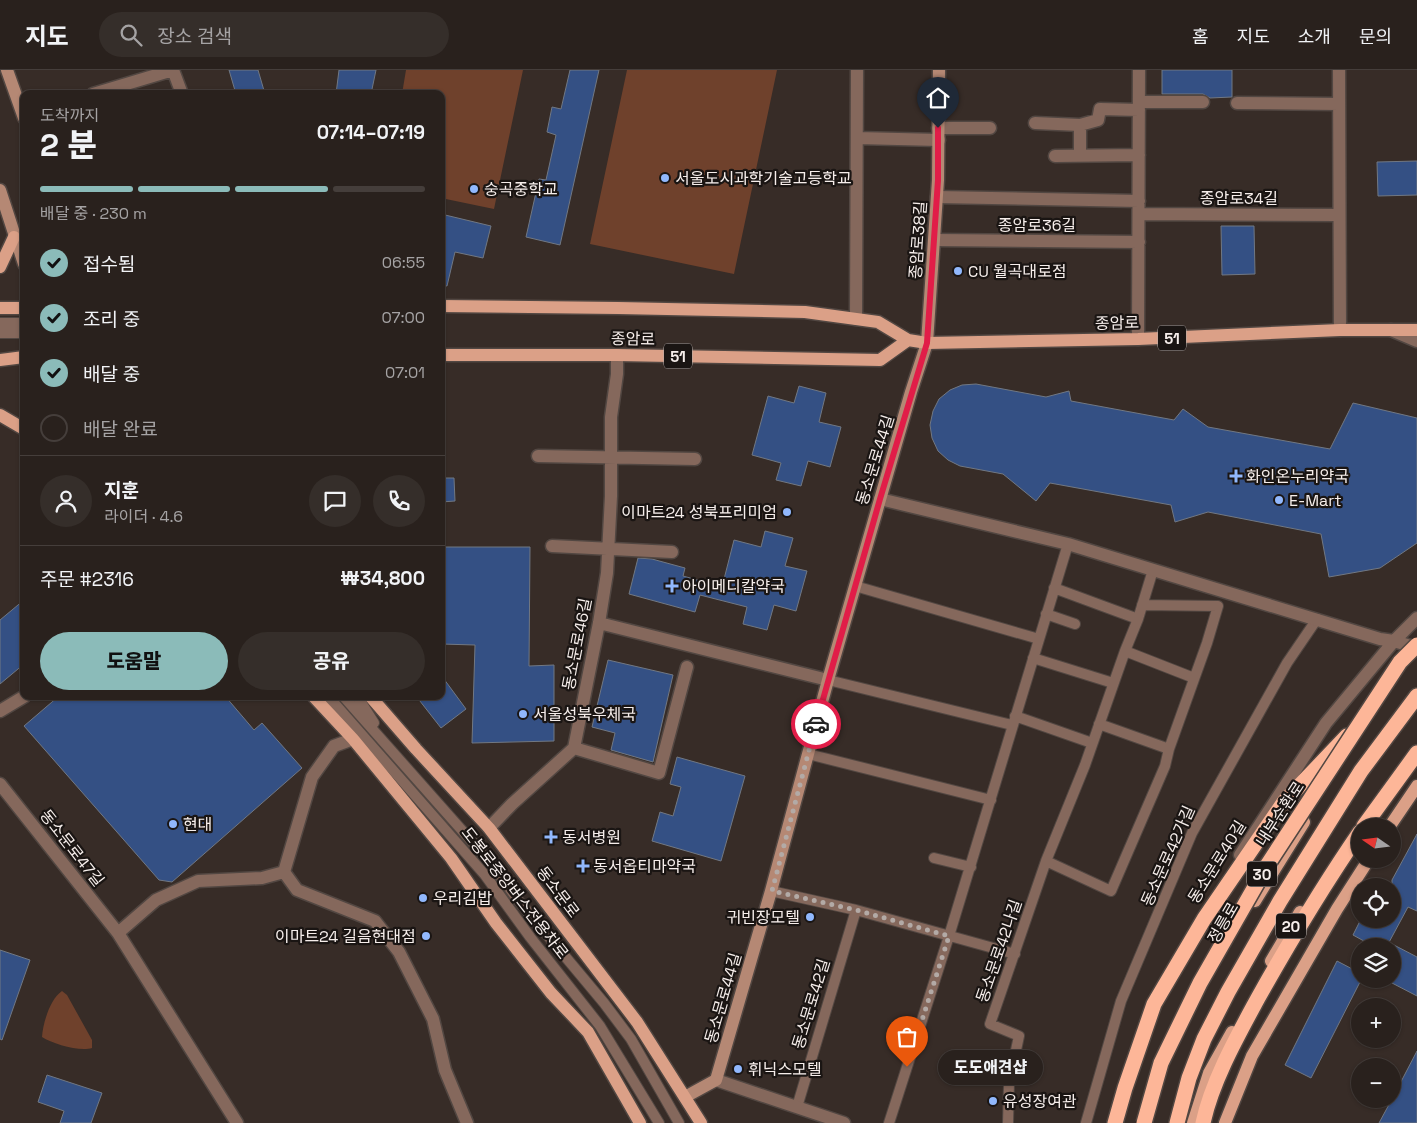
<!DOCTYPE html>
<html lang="ko">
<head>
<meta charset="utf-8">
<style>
  :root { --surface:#29211d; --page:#352e2a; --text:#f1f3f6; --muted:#a5a3a4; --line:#453e3b; --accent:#8bbbb9 }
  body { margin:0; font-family:"Space Grotesk","Noto Sans KR",sans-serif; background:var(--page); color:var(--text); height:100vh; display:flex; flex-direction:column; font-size:19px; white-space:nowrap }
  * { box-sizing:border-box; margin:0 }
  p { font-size:16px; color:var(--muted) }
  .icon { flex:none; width:28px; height:28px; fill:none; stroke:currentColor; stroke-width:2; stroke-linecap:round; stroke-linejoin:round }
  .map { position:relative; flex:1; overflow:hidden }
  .sheet { position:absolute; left:20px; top:20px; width:425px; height:610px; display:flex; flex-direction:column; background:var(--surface); border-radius:10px; box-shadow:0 1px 4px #0004,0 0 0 1px var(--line) }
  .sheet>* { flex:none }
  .needle { width:32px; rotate:284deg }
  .tools { position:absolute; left:1351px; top:748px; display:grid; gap:10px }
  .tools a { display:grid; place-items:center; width:50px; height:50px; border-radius:50%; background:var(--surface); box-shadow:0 1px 4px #0004,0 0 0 1px var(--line); font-size:25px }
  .pin { position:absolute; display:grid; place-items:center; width:42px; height:42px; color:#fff; margin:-51px -21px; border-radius:50% 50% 50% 0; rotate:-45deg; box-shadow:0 0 5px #0007 }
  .pin .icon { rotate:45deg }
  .courier { position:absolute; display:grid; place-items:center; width:50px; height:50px; margin:-25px; border:4px solid #e11d48; border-radius:50%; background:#fff; color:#222; box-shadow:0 1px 6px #0007 }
  .bubble { position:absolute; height:35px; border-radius:18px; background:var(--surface); box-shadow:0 1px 4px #0004,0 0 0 1px var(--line); font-size:16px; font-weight:800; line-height:35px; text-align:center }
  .headline em { font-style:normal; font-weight:800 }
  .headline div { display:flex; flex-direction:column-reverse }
  .headline { display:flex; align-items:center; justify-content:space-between; height:85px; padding:0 20px }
  h1 { font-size:32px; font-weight:800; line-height:38px }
  .bar { display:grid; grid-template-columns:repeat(4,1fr); gap:8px 5px; align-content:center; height:60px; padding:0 20px }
  .bar i { height:6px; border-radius:4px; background:var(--line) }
  .bar .active { background:var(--accent) }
  .bar p { grid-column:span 4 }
  .line { display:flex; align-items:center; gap:12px; padding:0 20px; border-top:1px solid var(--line) }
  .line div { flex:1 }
  .round { display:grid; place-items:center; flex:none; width:52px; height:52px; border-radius:26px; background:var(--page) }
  ol { padding:0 20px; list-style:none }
  li { display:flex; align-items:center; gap:15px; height:55px }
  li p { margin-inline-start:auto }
  li .icon { padding:5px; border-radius:50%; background:var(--accent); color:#111; stroke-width:4 }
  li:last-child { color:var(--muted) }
  li i { width:28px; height:28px; border:2px solid var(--line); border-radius:50% }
  .action { display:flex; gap:10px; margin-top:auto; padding:10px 20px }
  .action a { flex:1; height:58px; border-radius:30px; background:var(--accent); color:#111; font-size:20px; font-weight:800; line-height:58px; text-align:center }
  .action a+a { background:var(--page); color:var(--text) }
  header { display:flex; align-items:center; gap:30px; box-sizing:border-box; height:70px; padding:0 25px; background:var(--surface); border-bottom:1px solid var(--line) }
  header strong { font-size:24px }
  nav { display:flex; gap:28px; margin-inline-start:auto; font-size:18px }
  .search { width:350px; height:45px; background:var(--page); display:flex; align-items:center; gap:12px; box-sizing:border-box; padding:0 18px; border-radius:28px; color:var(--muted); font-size:19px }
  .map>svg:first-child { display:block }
  .green { fill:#6f412c }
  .building { fill:#345084; stroke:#717883 }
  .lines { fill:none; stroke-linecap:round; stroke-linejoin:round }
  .lane-casing { stroke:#524742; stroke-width:12 }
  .street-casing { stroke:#524742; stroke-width:15 }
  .secondary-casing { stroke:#524742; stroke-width:15 }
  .primary-casing { stroke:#524742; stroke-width:15 }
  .highway-casing { stroke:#524742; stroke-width:18 }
  .lane { stroke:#85685c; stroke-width:10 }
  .street { stroke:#85685c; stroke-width:12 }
  .secondary { stroke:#b58874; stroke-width:12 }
  .primary { stroke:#dba087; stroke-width:12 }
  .highway { stroke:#fdb698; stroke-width:15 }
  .highway-bridge-casing { stroke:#524742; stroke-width:18; stroke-linecap:butt }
  .highway-bridge { stroke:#fdb698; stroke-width:15 }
  .done { stroke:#b3aaa6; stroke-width:5; stroke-dasharray:0 9 }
  .route { stroke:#e11d48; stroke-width:6 }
  .poi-dot { fill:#91b8fd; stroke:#1a1513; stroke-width:2 }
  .labels { text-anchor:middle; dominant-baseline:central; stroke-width:4.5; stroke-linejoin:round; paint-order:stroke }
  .shield { fill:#1a1513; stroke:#b4adaa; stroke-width:1 }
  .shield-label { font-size:15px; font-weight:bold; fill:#f6eeeb }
  .poi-label { font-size:16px; fill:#f6eeeb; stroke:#1a1513; text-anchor:start }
  .street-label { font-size:16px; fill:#f6eeeb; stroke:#1a1513 }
</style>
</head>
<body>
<header>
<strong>지도</strong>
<div class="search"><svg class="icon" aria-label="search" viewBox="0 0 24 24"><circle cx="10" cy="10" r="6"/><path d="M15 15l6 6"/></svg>장소 검색</div>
<nav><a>홈</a><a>지도</a><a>소개</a><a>문의</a></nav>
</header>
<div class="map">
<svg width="1417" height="1053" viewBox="0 0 1417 1053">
  <rect width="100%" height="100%" fill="#372c27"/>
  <path class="green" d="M406 0H523L494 139 441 128V24H402Z
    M627 0H777L734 204 590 174Z
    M62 921 67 925 92 970V978C80 982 53 974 42 967 43 953 50 929 62 921Z"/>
  <path class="building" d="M229 0H258L265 24H236Z
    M339 0H376L371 24H336Z
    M570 0H599L560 175 526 167 539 109 546 110 556 65 547 62 552 37 561 39Z
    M1162 0H1232V27L1210 28 1203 24H1162Z
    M1417 91V125L1378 126 1377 92Z
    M441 144 491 156 483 188 455 182 447 216 441 215Z
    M1221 156H1254L1255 204 1222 205Z
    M976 314 1046 327 1069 321 1071 331 1174 350 1183 339 1208 357 1330 379 1353 333 1417 348V473L1380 498 1329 507 1321 464 1208 442 1175 452 1171 435 1050 413 1036 431 1003 404 960 396 948 390 938 381 932 368 930 355 933 341 939 329 950 320 962 315Z
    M799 316 826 323 819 352 841 357 830 397 808 391 801 416 776 410 781 393 752 385 768 326 794 333Z
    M441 408H454L455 431 441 432Z
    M765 461 793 468 785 496 807 501 796 541 774 535 767 560 743 554 747 537 700 525 695 542 629 524 638 488 652 489 685 498 683 506 722 517 734 470 761 477Z
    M441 477H530L529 596 554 595V671L472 673 475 575 441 574Z
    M24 530V594L0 614V550Z
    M608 590 673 605 653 692 611 680 615 663 592 657Z
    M441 605 466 639 441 658 416 626H441Z
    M59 626H225L254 660 262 653 302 698 172 812 159 810 24 656Z
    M677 687 745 706 721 791 652 771 660 742 673 746 681 717 670 714Z
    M1417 764V841L1408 837 1387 876H1373L1353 865 1361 849H1392V810Z
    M1392 874 1417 887V926L1392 913Z
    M0 880 30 890 2 970 0 969Z
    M1337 891 1360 903V912L1311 1008 1285 995Z
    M1417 981V1053H1379L1392 1029Z
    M47 1005 102 1023 91 1053H60L64 1041 38 1032Z"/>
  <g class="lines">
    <defs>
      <path id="lane" d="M0 253H24
        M0 263H24
        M855 516 1039 569
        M1054 518 1138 549
        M1046 544 1075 554
        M1125 581 1194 608
        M1033 588 1113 613
        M828 610 1012 655
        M328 626 485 805 530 867 600 956 659 1053
        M343 626 490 792 518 830 604 933 631 969 679 1053
        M357 626 374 653
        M1015 646 1092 673
        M1099 654 1169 679
        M808 684 991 730
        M934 788 971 797
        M1046 791 1111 821 1165 696 1169 679 1207 573 1218 536 1142 535
        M771 821 856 840 1015 884
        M797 1037 856 840
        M889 1053 949 866 1068 474
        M1008 1053 1009 1013 1019 966 990 954 1046 791 1085 695 1125 581 1138 549 1153 500
        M1086 1053 1121 931 1192 763 1287 593 1317 549"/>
      <path id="street" d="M173 0 182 24
        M1339 0 1340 260
        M93 24 173 0
        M1139 32H1203
        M1237 33 1339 34
        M1035 53 1080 55 1098 50 1100 39 1139 40
        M1080 55V86
        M938 58H990
        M857 68 939 70
        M1055 86 1139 85
        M937 127 1139 131
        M1139 144 1339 145
        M935 170 1139 172
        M856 249 857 0
        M1391 260 1417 271
        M1138 269 1139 0
        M538 386 695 389
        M880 429 1068 474 1380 569 1394 571 1417 578
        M552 476 672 482
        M599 553 828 610
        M0 641 25 626
        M574 678 659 703 687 597
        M0 714 118 863 237 1053
        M489 758 512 734 574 678 599 553 607 503 611 426V347L617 304V285
        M1240 785 1326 653 1394 571 1417 548
        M284 802 297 820 375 851 399 882 433 949 445 1000 467 1053
        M284 802 312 707 334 676 353 669
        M118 863 156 830 198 811 262 808 284 802
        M716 1010 844 1053"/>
      <path id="secondary" d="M7 0 24 48
        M0 120 24 194
        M685 1027 716 1010 771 821 828 610 911 322 927 273 938 110 939 0"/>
      <path id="primary" d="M0 197 14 167
        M441 236 618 238 805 242 878 252 908 270 927 273 1138 269 1340 260H1417
        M0 238H24
        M441 285H617L880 290 908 270
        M0 290 24 287
        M0 345 24 359
        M313 626 353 669 451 788 496 853 551 923 588 962 640 1053
        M370 626 416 679 489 758 637 952 701 1053
        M1390 756 1417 716
        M1255 831 1304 752
        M1271 891 1300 842
        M1193 1053 1209 1003 1232 962
        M1225 1053 1252 986 1337 839 1369 789"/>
      <path id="highway" d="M1364 756 1417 683
        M1115 1053 1125 1018 1154 934 1204 849 1284 732 1347 666
        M1177 1053 1189 1008 1204 969 1228 922 1280 831 1361 701 1417 626
        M1203 1053C1212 1011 1238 965 1258 928 1290 871 1323 816 1360 762"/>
    </defs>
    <use href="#lane" class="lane-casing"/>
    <use href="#street" class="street-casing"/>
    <use href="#secondary" class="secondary-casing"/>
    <use href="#primary" class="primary-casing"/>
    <use href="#highway" class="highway-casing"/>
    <use href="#lane" class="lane"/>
    <use href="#street" class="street"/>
    <use href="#secondary" class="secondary"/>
    <use href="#primary" class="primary"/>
    <use href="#highway" class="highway"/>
    <defs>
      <path id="highway-bridge" d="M1144 1053 1161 993 1200 913 1268 794 1400 592 1417 575"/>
    </defs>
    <use href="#highway-bridge" class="highway-bridge-casing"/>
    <use href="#highway-bridge" class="highway-bridge"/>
  </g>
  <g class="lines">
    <path class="done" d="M816 654 772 821 856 840 949 866 907 997"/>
    <path class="route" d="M816 654 880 429 927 273 938 110V58"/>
  </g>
  <g class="poi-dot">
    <circle cx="665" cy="108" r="5"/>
    <circle cx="474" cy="119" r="5"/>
    <circle cx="958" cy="201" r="5"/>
    <path d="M1233.5 398.5h5v5h5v5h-5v5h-5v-5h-5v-5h5z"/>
    <circle cx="1279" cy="430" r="5"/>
    <circle cx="787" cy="442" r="5"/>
    <path d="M669.5 508.5h5v5h5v5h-5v5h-5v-5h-5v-5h5z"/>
    <circle cx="523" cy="644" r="5"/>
    <circle cx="173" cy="754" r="5"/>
    <path d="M548.5 759.5h5v5h5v5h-5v5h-5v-5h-5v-5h5z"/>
    <path d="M580.5 788.5h5v5h5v5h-5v5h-5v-5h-5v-5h5z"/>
    <circle cx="423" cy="828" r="5"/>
    <circle cx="810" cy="847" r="5"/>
    <circle cx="426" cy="866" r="5"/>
    <circle cx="738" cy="999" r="5"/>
    <circle cx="993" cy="1031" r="5"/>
  </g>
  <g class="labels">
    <g class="shield">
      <rect x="1158" y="255.5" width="28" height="25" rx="4"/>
      <rect x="664" y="273.5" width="28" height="25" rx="4"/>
      <rect x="1247" y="791.5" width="30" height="25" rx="4"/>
      <rect x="1276" y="843.5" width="30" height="25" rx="4"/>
    </g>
    <g class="shield-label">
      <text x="1172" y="268">51</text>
      <text x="678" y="286">51</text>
      <text x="1262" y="804">30</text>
      <text x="1291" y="856">20</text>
    </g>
    <g class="poi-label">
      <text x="675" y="108">서울도시과학기술고등학교</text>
      <text x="484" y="119">숭곡중학교</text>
      <text x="968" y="201">CU 월곡대로점</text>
      <text x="1246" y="406">화인온누리약국</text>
      <text x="1289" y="430">E-Mart</text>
      <text x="777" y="442" text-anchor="end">이마트24 성북프리미엄</text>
      <text x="682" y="516">아이메디칼약국</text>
      <text x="533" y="644">서울성북우체국</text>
      <text x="183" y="754">현대</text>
      <text x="562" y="767">동서병원</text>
      <text x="593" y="796">동서옵티마약국</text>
      <text x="433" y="828">우리김밥</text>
      <text x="800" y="847" text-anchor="end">귀빈장모텔</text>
      <text x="416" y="866" text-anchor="end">이마트24 길음현대점</text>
      <text x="748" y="999">휘닉스모텔</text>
      <text x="1003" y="1031">유성장여관</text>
    </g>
    <g class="street-label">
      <text x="1239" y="128">종암로34길</text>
      <text x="1037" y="155">종암로36길</text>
      <text transform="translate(918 170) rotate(-86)">종암로38길</text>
      <text transform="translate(1117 253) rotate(-1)">종암로</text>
      <text transform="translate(633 269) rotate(1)">종암로</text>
      <text transform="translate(875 390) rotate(-73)">동소문로44길</text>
      <text transform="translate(577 574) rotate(-79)">동소문로46길</text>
      <text transform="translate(1280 744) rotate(-57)">내부순환로</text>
      <text transform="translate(72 778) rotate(52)">동소문로47길</text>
      <text transform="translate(1168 786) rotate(-66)">동소문로42가길</text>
      <text transform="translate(1217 792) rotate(-58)">동소문로40길</text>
      <text transform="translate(558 822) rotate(53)">동소문로</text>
      <text transform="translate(515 823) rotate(52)">도봉로중앙버스전용차로</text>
      <text transform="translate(1223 853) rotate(-60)">정릉로</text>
      <text transform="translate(999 881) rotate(-71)">동소문로42나길</text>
      <text transform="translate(723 928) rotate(-74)">동소문로44길</text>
      <text transform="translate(811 934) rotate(-73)">동소문로42길</text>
    </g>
  </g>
</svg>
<div class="tools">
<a><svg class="needle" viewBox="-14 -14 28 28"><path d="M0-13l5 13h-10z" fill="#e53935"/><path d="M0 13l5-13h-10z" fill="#a5a3a4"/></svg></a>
<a><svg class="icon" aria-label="locate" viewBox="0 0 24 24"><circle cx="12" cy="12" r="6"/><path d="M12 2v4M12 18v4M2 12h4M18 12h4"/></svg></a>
<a><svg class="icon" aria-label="layers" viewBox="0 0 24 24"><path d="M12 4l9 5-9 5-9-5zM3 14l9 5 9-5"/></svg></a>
<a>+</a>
<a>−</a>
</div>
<div class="pin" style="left:907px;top:997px;background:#ea580c"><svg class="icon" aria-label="bag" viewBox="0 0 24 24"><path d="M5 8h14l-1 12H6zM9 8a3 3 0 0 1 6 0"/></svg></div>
<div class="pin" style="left:938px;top:58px;background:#1f2937"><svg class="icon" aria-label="home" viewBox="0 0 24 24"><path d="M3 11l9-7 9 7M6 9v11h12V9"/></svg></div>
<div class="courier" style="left:816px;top:654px"><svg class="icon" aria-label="car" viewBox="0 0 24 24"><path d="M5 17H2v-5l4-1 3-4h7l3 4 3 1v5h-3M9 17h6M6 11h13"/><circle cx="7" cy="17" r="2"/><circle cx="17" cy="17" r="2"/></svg></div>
<div class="bubble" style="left:938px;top:980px;width:105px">도도애견샵</div>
<section class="sheet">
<div class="headline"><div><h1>2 분</h1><p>도착까지</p></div><em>07:14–07:19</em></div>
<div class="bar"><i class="active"></i><i class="active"></i><i class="active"></i><i></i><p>배달 중 · 230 m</p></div>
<ol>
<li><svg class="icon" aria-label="check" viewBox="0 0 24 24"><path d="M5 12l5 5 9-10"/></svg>접수됨<p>06:55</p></li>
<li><svg class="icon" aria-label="check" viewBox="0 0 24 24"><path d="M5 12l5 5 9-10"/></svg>조리 중<p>07:00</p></li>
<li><svg class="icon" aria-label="check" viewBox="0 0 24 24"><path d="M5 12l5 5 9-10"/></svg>배달 중<p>07:01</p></li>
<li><i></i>배달 완료</li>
</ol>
<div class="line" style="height:90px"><a class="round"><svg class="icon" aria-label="person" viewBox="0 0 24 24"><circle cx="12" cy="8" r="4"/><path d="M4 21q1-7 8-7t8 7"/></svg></a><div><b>지훈</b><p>라이더 · 4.6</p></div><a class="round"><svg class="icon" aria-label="chat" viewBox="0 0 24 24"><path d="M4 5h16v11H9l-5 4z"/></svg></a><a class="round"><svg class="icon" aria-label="phone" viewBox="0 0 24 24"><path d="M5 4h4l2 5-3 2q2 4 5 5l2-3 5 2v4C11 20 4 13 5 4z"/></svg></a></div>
<div class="line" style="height:65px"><div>주문 #2316</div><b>₩34,800</b></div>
<div class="action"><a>도움말</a><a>공유</a></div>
</section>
</div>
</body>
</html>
